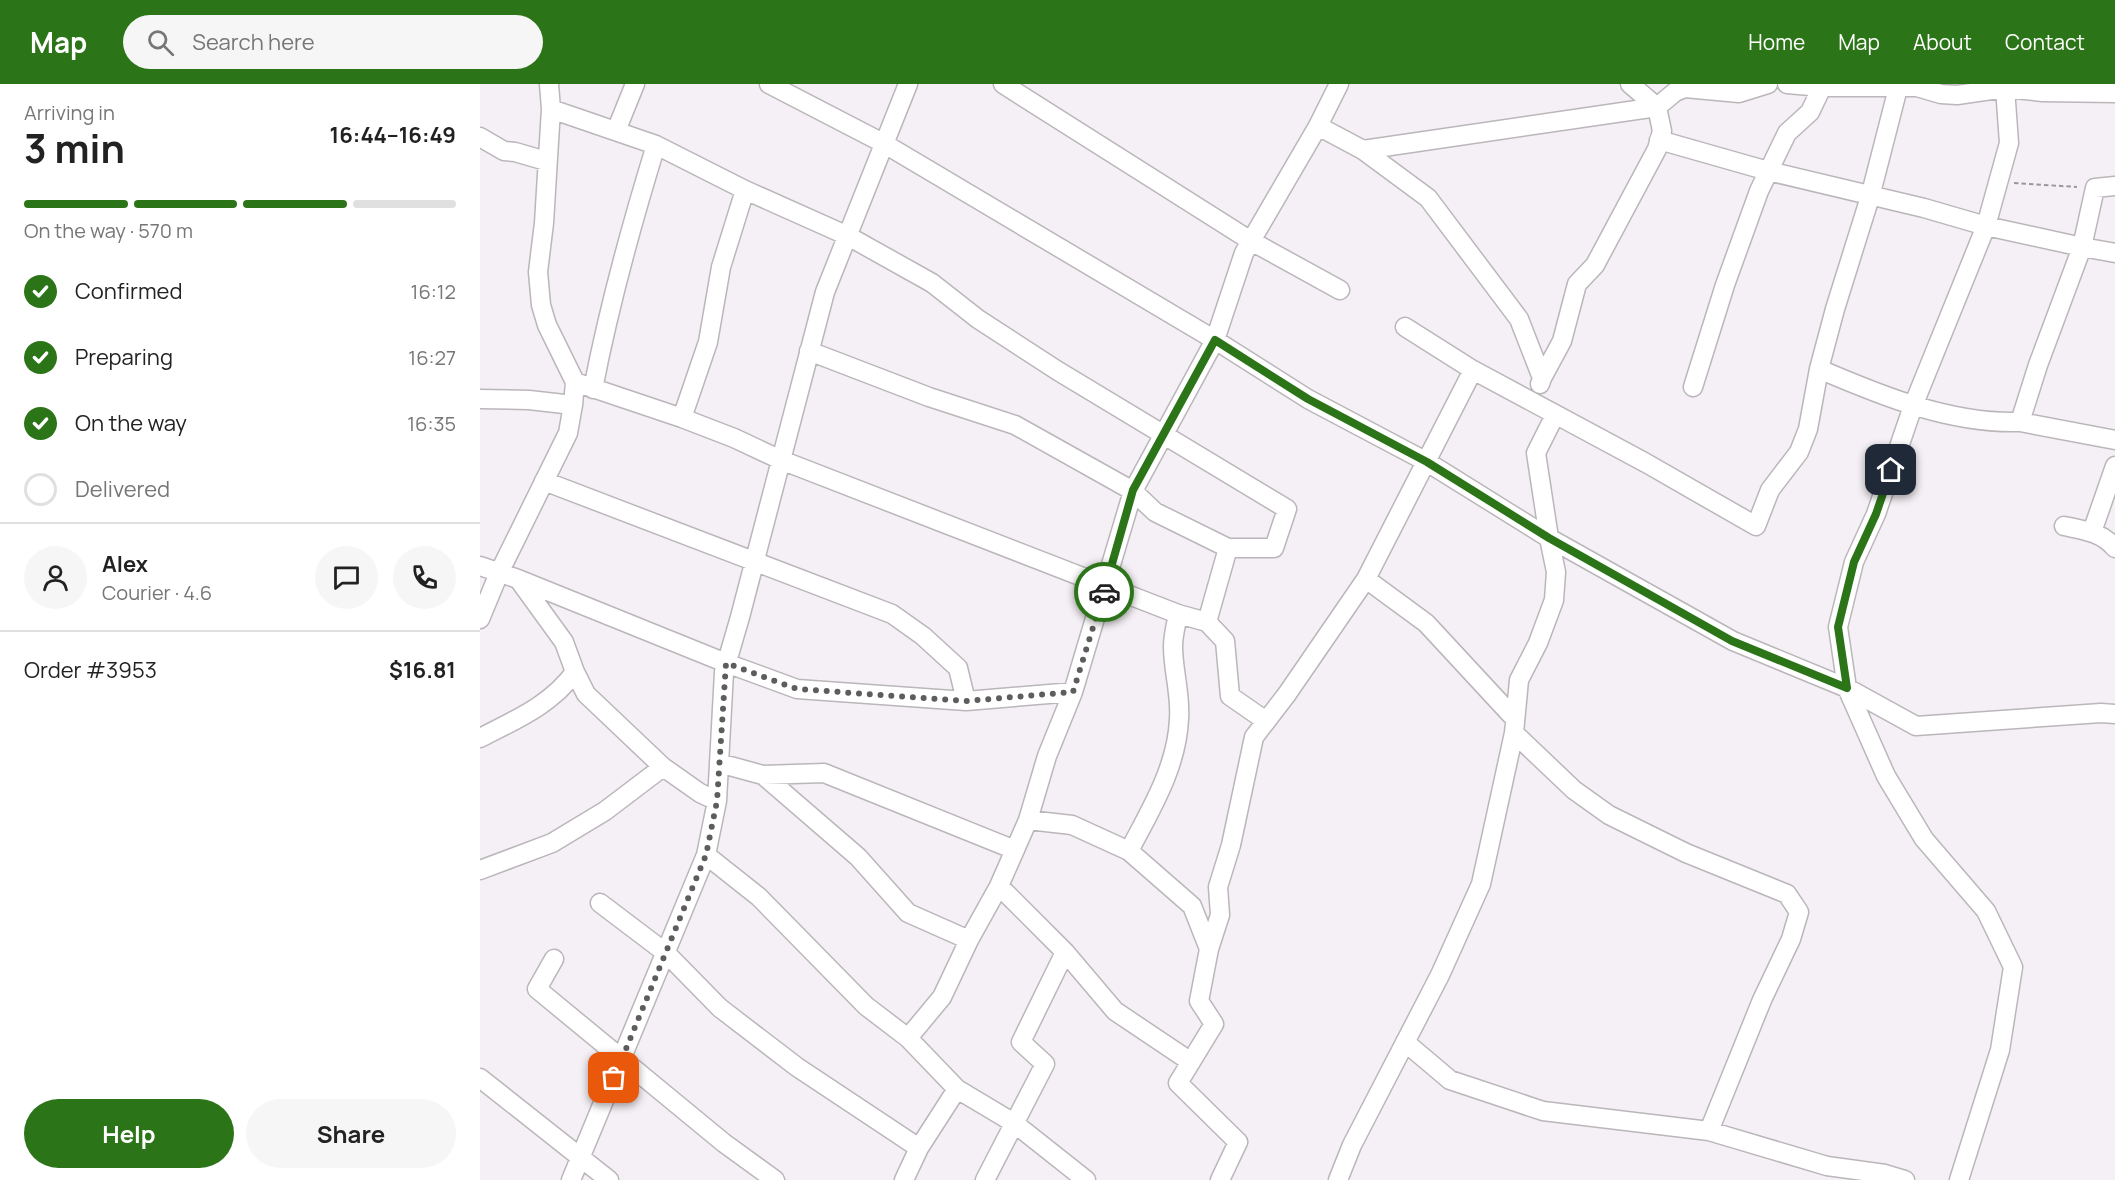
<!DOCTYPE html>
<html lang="en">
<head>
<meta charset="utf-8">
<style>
  :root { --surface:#fff; --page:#f6f6f6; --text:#222; --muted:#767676; --line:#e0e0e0; --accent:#2b7518 }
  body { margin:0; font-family:Manrope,sans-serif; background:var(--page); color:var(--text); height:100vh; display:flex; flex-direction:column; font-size:22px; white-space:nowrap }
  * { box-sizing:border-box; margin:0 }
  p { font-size:20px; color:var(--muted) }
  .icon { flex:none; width:33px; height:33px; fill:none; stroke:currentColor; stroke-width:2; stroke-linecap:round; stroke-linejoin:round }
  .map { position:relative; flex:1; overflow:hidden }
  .sheet { display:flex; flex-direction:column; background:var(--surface); width:480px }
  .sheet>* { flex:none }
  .pin { position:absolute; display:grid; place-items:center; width:51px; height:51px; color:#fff; margin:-26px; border-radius:12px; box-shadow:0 3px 9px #0006 }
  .courier { position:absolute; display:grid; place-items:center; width:60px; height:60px; margin:-30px; border:4px solid #2b7518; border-radius:50%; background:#fff; color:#222; box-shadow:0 2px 8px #0007 }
  .overview em { font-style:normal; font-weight:700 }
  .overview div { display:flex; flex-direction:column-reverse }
  .overview { display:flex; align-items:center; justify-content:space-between; height:102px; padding:0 24px }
  h1 { font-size:39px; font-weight:700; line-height:45px }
  .bar { display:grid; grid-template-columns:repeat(4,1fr); gap:9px 6px; align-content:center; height:72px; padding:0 24px }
  .bar i { height:8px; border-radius:4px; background:var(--line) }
  .bar .active { background:var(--accent) }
  .bar p { grid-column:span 4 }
  .line { display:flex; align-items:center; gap:15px; padding:0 24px; border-top:2px solid var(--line) }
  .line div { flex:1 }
  .round { display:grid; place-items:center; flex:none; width:63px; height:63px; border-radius:32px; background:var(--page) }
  ol { padding:0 24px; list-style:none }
  li { display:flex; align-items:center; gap:18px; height:66px }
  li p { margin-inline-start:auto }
  li .icon { padding:6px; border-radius:50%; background:var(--accent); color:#fff; stroke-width:4 }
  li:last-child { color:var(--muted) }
  li i { width:33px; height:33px; border:3px solid var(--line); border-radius:50% }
  .button { display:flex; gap:12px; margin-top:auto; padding:12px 24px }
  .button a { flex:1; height:69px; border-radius:36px; background:var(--accent); color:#fff; font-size:24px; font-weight:700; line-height:69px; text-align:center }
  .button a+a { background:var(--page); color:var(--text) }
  header { display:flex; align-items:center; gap:36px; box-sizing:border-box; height:84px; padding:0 30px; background:var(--accent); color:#fff }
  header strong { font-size:28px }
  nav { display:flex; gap:33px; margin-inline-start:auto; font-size:21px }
  .search { width:420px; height:54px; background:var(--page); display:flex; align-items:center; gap:15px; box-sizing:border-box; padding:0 21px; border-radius:33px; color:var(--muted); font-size:22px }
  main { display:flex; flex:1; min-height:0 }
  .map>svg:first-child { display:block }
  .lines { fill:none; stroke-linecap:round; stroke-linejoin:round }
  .minor-casing { stroke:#bab6ba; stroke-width:21 }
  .path { stroke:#9b979b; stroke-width:2; stroke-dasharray:4.5 3; stroke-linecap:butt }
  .minor { stroke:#fff; stroke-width:18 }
  .done { stroke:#5e5c5e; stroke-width:6; stroke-dasharray:0 10.8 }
  .route { stroke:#2b7518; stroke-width:8 }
</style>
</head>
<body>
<header>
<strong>Map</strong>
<div class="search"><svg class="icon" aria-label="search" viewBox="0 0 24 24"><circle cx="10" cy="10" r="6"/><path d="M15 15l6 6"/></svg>Search here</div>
<nav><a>Home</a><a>Map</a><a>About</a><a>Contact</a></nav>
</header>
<main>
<section class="sheet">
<div class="overview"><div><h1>3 min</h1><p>Arriving in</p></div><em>16:44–16:49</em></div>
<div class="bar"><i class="active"></i><i class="active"></i><i class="active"></i><i></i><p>On the way · 570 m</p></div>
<ol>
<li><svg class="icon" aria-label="check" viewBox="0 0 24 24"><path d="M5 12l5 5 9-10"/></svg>Confirmed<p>16:12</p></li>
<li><svg class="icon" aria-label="check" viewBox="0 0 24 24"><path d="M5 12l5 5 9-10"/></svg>Preparing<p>16:27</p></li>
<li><svg class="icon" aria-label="check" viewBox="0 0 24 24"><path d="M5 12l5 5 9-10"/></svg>On the way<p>16:35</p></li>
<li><i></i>Delivered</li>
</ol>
<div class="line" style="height:108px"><a class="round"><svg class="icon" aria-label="person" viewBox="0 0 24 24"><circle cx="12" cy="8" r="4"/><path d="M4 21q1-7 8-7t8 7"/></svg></a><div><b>Alex</b><p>Courier · 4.6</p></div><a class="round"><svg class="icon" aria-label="chat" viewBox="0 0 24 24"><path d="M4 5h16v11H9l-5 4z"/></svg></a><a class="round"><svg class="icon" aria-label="phone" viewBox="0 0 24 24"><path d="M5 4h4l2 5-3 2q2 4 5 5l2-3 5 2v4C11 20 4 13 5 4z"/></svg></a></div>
<div class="line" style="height:78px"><div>Order #3953</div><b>$16.81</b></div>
<div class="button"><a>Help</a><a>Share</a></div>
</section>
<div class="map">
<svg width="1635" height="1096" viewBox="0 0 1635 1096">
  <rect width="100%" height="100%" fill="#f5f0f5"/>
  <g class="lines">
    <defs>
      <path id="minor" d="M289 0 403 59 735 256 828 315 947 378 1069 454 1253 557 1367 604 1406 692 1444 755 1506 827 1533 883 1520 966 1479 1096
        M523 0 771 157 860 206
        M1307 0 1342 3H1437L1461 10 1477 11 1525 4 1563 8 1635 9
        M1525 4 1529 59 1506 142 1433 322 1396 430 1374 478 1358 543 1367 604 1436 642 1621 629 1635 630
        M71 25 176 61 265 106 368 152 452 199 498 235 578 287 807 425 794 464H748
        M838 42 883 66 1177 23 1195 8 1205 4 1259 9 1288 0
        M136 47 155 0
        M0 53 24 67 35 68 66 77
        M1179 56 1288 87 1444 124 1506 142 1602 163 1615 104 1635 102
        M883 66 948 114 1039 235 1062 294 1060 300
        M925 243 993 286 1166 379 1276 442 1290 406 1319 368 1328 345 1339 285 1355 225 1390 113 1418 4
        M1339 285C1402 312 1470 340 1540 338L1558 281 1602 163 1635 169
        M1062 294 1082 257 1097 200 1115 181 1177 65 1182 47 1177 23 1150 0
        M95 298 202 334 254 354 301 376 698 530 727 538 748 464 675 428 653 407 535 341 449 313 329 267
        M1213 303 1245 201 1279 107 1307 49 1330 28 1342 3
        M113 305C129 222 151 142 176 61
        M0 315 49 316 93 321
        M1075 331 1056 369 1069 454 1076 488 1074 516 1058 559 1039 596 1034 649 1094 706 1129 731 1206 769 1307 810 1319 828 1311 855 1282 916 1229 1047
        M202 334 228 258 241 183 265 106
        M1540 338 1635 356
        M64 397 412 530 443 552 478 584 486 617
        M1584 442C1603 446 1622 448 1635 464
        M1612 448 1635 382
        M0 482 38 495 246 579 317 605 486 617 593 608
        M886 495 946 539 1035 635
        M39 496 84 558 95 588 106 610 183 683 220 709 237 717
        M0 535 19 489 88 349 93 321 95 298 67 241 61 221 58 188 64 139 71 25 69 0
        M727 538 745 557 750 612 786 637
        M0 654C35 636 71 621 95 588
        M239 679 283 691 344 689 535 766
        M283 691 378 773 428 829 489 856
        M548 736 592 741 649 767C671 725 697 683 699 635 701 611 693 587 693 562 693 552 696 541 698 530
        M649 767 712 822 729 865 719 917 734 940 698 999 758 1058 740 1096
        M226 771 279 813 386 922 428 954 477 1005 534 1039 606 1096
        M0 786 72 759 125 727 183 683
        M519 802 585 868 635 927 711 978
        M120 819 186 869 240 924 317 983 439 1064
        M729 865 740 831 738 803 751 761 774 653 807 610 886 495 993 286
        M74 875 57 905 244 1059 295 1096
        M428 954 462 913 489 856 519 802 548 736 567 672 593 608 653 407 735 256 764 169 838 42 859 0
        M925 958 970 996 1063 1027 1229 1047 1347 1082 1405 1090 1425 1096
        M0 994 129 1096
        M91 1096 226 771 237 717 244 588 260 533 345 208 428 0
        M424 1096 439 1064 477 1005
        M505 1096 565 980 541 958 585 868
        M858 1096 872 1061 960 891 1001 800 1034 649"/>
    </defs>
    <use href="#minor" class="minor-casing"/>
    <path class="path" d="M1534 99 1597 103"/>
    <use href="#minor" class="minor"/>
  </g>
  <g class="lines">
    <path class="done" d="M134 994 226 771 237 717 246 579 317 605 486 617 593 608 624 508"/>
    <path class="route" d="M624 508 653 406 735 256 828 315 947 378 1069 454 1252 557 1367 604 1358 543 1374 478 1396 430 1411 386"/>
  </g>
</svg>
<div class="pin" style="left:134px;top:994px;background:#ea580c"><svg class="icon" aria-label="bag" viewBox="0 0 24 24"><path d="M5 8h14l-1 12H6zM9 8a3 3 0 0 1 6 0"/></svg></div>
<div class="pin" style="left:1411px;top:386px;background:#1f2937"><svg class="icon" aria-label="home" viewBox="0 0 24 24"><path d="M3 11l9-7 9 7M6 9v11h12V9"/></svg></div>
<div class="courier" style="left:624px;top:508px"><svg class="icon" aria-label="car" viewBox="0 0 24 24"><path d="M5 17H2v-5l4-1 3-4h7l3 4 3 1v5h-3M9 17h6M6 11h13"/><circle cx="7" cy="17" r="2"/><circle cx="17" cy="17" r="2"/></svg></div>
</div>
</main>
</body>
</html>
